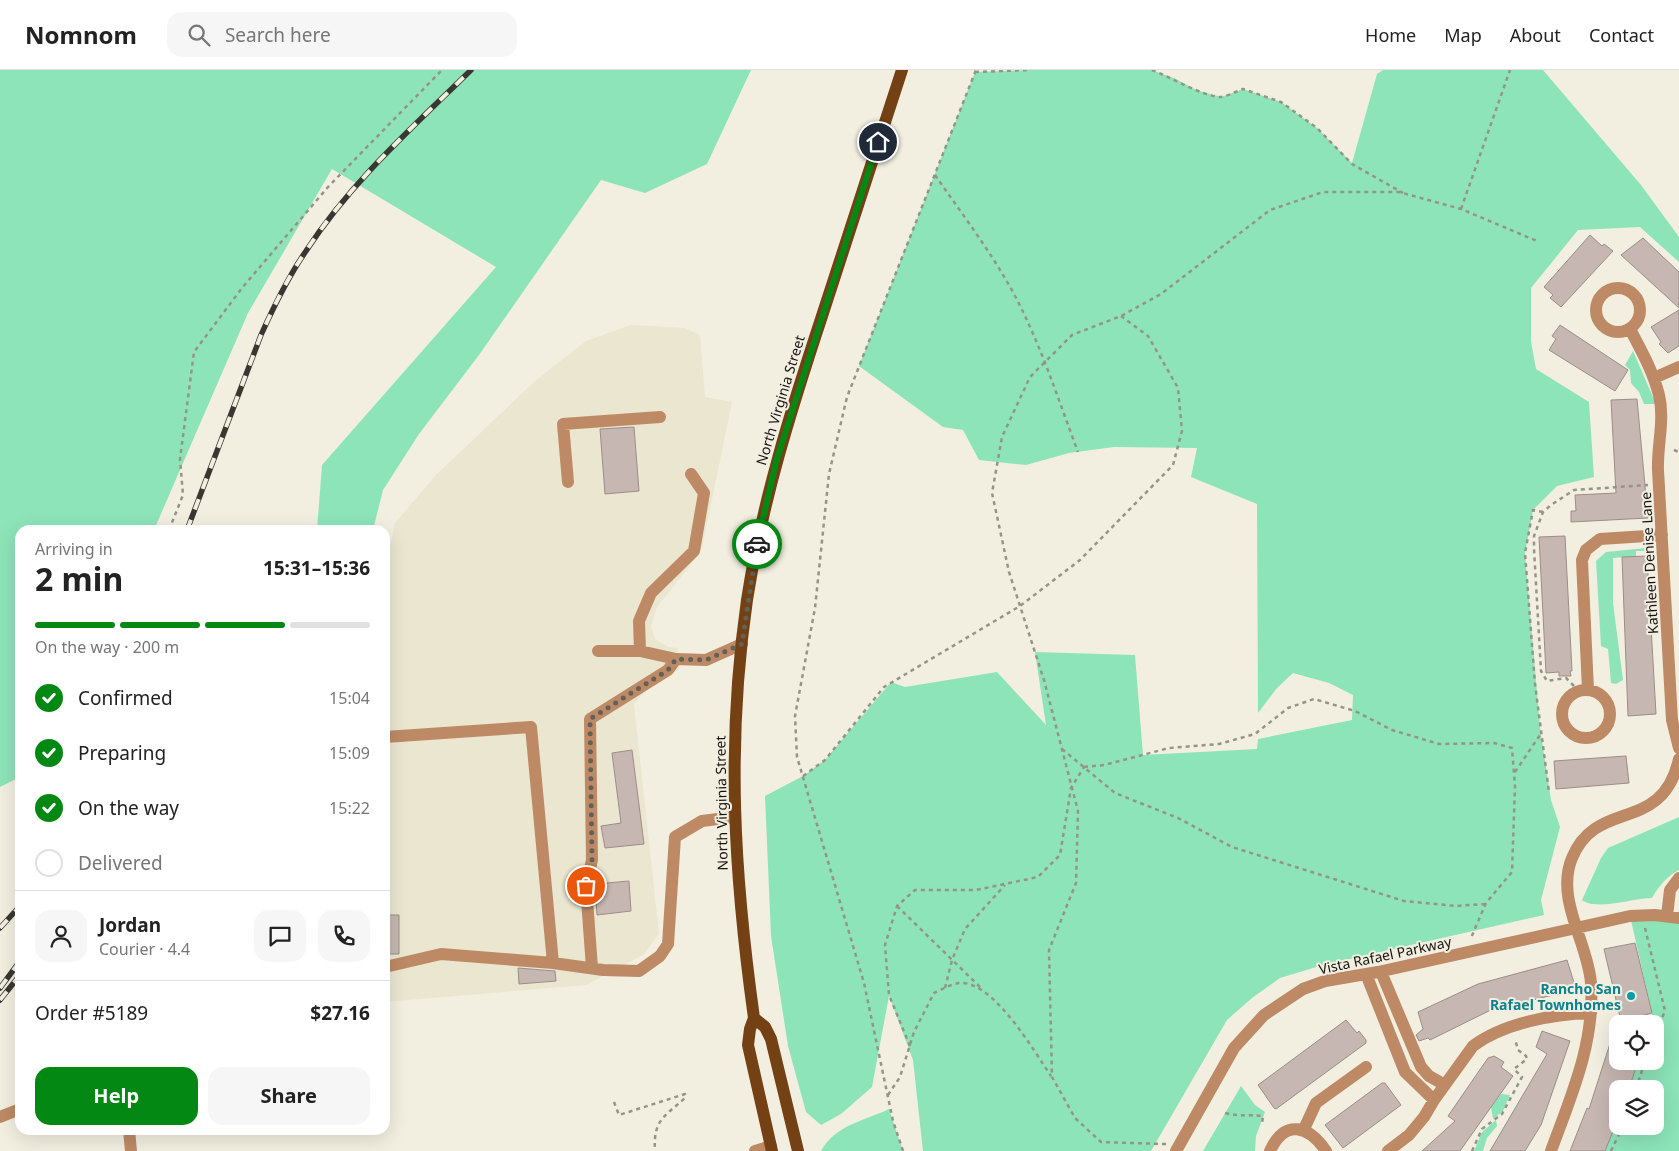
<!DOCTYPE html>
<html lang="en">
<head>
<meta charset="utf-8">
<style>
  :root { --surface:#fff; --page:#f6f6f6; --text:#222; --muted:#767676; --line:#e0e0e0; --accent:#038913 }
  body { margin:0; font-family:"Noto Sans",sans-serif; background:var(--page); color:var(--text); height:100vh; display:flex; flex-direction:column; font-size:19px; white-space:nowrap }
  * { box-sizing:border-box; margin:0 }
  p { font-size:16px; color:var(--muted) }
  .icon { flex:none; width:28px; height:28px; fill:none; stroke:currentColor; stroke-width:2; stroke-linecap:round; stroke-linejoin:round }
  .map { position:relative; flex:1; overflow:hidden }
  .side { position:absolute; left:15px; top:455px; width:375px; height:610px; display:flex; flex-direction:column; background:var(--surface); border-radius:15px; box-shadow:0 5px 20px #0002 }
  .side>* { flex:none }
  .fabs { position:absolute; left:1609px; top:945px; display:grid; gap:10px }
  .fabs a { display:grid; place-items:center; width:55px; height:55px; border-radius:10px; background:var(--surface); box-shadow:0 5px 20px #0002; font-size:25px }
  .pin { position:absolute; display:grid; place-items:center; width:42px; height:42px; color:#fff; margin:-21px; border:2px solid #fff; border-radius:50%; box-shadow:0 1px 5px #0007 }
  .courier { position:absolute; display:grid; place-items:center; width:50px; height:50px; margin:-25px; border:4px solid #038913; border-radius:50%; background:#fff; color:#222; box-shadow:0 1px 6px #0007 }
  .summary em { font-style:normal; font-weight:700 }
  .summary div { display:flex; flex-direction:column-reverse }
  .summary { display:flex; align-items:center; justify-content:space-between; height:85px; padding:0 20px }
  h1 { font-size:32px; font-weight:700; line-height:38px }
  .bar { display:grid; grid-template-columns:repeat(4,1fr); gap:8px 5px; align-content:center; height:60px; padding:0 20px }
  .bar i { height:6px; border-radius:4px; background:var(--line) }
  .bar .on { background:var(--accent) }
  .bar p { grid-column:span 4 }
  .line { display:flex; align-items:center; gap:12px; padding:0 20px; border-top:1px solid var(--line) }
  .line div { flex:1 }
  .round { display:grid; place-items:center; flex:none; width:52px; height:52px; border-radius:15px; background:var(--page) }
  ol { padding:0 20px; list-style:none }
  li { display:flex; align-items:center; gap:15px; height:55px }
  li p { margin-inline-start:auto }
  li .icon { padding:5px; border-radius:50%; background:var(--accent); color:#fff; stroke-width:4 }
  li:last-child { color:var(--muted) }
  li i { width:28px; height:28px; border:2px solid var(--line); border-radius:50% }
  .primary-button { display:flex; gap:10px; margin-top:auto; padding:10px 20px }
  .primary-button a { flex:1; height:58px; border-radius:15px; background:var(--accent); color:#fff; font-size:20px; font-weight:700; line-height:58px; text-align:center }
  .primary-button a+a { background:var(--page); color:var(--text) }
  header { display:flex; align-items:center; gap:30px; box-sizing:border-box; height:70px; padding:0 25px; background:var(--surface); border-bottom:1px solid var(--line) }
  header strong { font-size:24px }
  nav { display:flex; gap:28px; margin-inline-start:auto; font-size:18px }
  .search { width:350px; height:45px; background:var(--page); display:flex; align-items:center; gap:12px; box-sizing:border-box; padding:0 18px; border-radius:15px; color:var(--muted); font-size:19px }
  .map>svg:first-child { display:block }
  .built { fill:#eae6d0 }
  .green { fill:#8de4b9 }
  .building { fill:#c6b7b2; stroke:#9c8d88 }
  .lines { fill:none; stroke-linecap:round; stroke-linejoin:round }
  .path { stroke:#96948a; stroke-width:2.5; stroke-dasharray:4 4; stroke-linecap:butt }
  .minor { stroke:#bd8a65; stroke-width:12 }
  .major { stroke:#744114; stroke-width:12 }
  .rail-casing { stroke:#393732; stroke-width:5.5 }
  .rail { stroke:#f2efe1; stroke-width:4; stroke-dasharray:11; stroke-linecap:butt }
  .done { stroke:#626159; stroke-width:5; stroke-dasharray:0 9 }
  .route { stroke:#038913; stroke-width:6 }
  .culture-dot { fill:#0f9aa8; stroke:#f2efe1; stroke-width:2 }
  .labels { text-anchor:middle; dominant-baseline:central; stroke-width:4; stroke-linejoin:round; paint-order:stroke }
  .street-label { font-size:14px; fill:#151410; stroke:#f2efe1 }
  .culture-label { font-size:14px; font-weight:bold; fill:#0d838f; stroke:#f2efe1; text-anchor:end }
</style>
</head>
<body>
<header>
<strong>Nomnom</strong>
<div class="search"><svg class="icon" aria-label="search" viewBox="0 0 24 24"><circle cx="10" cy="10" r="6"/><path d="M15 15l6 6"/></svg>Search here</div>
<nav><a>Home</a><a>Map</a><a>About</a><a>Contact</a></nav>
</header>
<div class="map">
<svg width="1679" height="1081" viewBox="0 0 1679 1081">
  <rect width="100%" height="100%" fill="#f2efe1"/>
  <path class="built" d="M631 255 685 258 700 265 705 327 732 332 702 478 686 501 657 537 651 556 655 569 668 577 678 578 676 589 680 599 647 619 634 634 659 864 643 885 586 915 385 932V501L395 453 437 404 535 311 586 271Z"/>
  <path class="green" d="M0 0H751L707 94 645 123 601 110 479 285 419 364 383 420 373 460H317L322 395 496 197 332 99 248 243 154 460H20V707L0 717Z
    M1028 0H1152L1176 9 1196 20 1221 27 1243 19 1281 32 1317 58 1352 93 1377 4 1383 0H1543L1641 115 1679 167V192L1640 157 1578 160 1531 218V271L1536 299 1589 332 1594 407 1557 416 1533 440 1525 483 1540 658 1551 730 1560 757 1541 830 1544 845 1323 895 1280 908 1252 928 1227 950 1151 1081H923L913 990 889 926 872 1017 841 1044 821 1055 806 1042 788 976 771 866 765 726 803 706 825 690 891 612 905 617 997 602 1046 655 1035 582 1135 585 1143 685 1257 679 1258 669 1352 650 1353 625 1329 613 1293 603 1277 618 1258 643 1257 434 1191 407 1197 378 1114 377 1069 383 1026 395 979 390 963 360 943 357 859 296 975 2Z
    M1633 281 1656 334H1644L1639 322 1631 313 1630 300 1625 295Z
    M1646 478 1655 482 1656 487 1648 488 1645 481H1636V486L1613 488V533L1623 610 1616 614 1611 613 1608 579 1601 576 1596 491 1606 482Z
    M1679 747V800C1668 805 1658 817 1652 828 1634 828 1595 841 1582 830L1601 788 1608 778Z
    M1630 846 1679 848V1081H1605L1617 1049 1618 1056H1655V1019H1629L1638 991H1655V954H1649L1652 943Z
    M1241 1016 1255 1035 1265 1042 1256 1066 1255 1081H1203Z
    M1501 1024 1510 1025 1503 1041 1493 1049 1491 1037Z
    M889 1039 903 1081H821C835 1055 864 1051 889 1039Z
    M1496 1050 1497 1056 1487 1068 1483 1081H1474L1482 1062Z"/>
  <path class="building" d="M1590 165 1602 176 1604 174 1613 181 1561 237 1550 228 1553 225 1544 217Z
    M1643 168 1679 202V238L1621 185Z
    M1679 240V276L1668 283 1659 274 1661 272 1651 257Z
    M1560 255 1628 300 1615 321 1549 280 1556 269 1552 266Z
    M1637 329 1648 448 1571 452V441H1576L1575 425 1616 423 1611 330Z
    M634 357 639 421 605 424 600 359Z
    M1565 466 1572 601H1570L1571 606H1559V602L1546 603 1539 467Z
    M1647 486 1656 644 1628 646 1622 487Z
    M632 680 644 774 605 778 601 756 621 753 612 683Z
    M1626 686 1629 713 1556 719 1554 691Z
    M629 811 631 841 597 845 595 814Z
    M385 845H399V884H385Z
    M1635 873 1652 943 1621 951 1604 879Z
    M1567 890 1576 919 1506 937 1505 933 1430 970 1428 968 1419 971 1416 965 1423 959 1418 942 1478 914Z
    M518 898 555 901 556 911 519 914Z
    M1346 950 1357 963 1359 961 1366 970V973L1276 1039 1274 1038 1258 1015Z
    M1615 958H1618V991H1638L1629 1019H1618V1049L1605 1081H1570L1587 1038 1589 1039Z
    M1542 961 1570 971 1541 1055 1525 1081H1490L1547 984 1536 977Z
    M1494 986 1504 992 1501 997 1513 1006 1460 1081H1422L1455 1051 1448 1046 1488 988Z
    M1382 1013H1385L1401 1035 1343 1078 1325 1055Z"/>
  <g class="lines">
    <path class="path" d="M1152 0C1170 7 1204 27 1221 27 1228 26 1237 21 1243 19L1281 32 1317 58 1352 94 1403 123
      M975 2 1028 0
      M935 105C962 144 992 183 1015 226 1041 275 1058 329 1078 382
      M1461 139 1510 0
      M1674 380 1679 382
      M1543 442 1533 440 1525 483 1535 614 1549 722
      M169 460 183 425 180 389 194 282 242 218 328 117 442 0
      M1574 616 1566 608 1547 611 1541 601 1534 479V466L1543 442 1551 435 1574 420 1648 415
      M1062 679 1115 723 1178 748 1232 777 1404 831 1456 836 1485 834
      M1084 697 1104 695 1169 678 1219 674 1255 664 1288 638 1314 629 1355 641 1392 660 1439 674 1494 673 1512 678 1515 716 1512 802 1486 833 1471 868
      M1515 702 1540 665
      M803 706 825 690 884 617 1020 536 1080 490 1173 395 1182 361 1178 318 1148 266 1121 246
      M897 836 981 918
      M1645 858 1665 941 1655 964
      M945 918 952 890 965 859 1005 815
      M910 976 889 925 885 875 897 836 915 820H976L1038 807 1060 785 1071 718 1084 697
      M1636 1019 1645 991
      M888 1025 900 1007 914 962 934 923C941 920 951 914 959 913 993 910 1034 981 1051 1006
      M614 1032 619 1045 685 1024V1028C664 1047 653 1050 655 1081
      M1225 1043C1241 1047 1248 1044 1263 1046L1262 1054
      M1166 1074 1101 1072 1075 1048 1052 1007 1049 880 1076 813 1078 741 1044 610 1009 502 992 423 1002 367 1030 307 1072 265 1121 246 1161 224 1270 140 1323 122H1399L1461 139 1537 171
      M903 1081 893 1051 864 913 797 687 795 646 815 538 829 404 847 327 976 0
      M1472 1081 1482 1059 1502 1044 1522 1007 1514 999 1527 989 1526 986 1518 980 1515 969
      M1611 1081 1623 1056"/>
    <path class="minor" d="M1596 240a22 22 0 1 1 44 0a22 22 0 1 1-44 0Z
      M1630 259C1641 280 1653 301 1659 325 1665 350 1657 375 1658 400 1663 483 1668 566 1672 650L1679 678
      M1654 308 1679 297
      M691 404 704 423 694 481 651 523 639 551 640 581 676 589 706 590 742 574
      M568 412 563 354 660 347
      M598 581H640
      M1562 644a24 24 0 1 1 48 0a24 24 0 1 1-48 0Z
      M1588 620 1582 490 1586 480 1600 469 1662 465
      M385 667 531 657 553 893
      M1667 846 1670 820 1679 808
      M385 897 441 884 553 893 603 900 639 901 660 886 668 874 675 767 702 751 734 747
      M592 898 586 816 592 790 590 649 668 600 676 589
      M1381 902 1421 997 1429 1006 1445 1015
      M1366 904 1405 1002 1434 1030
      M0 1047 20 1039
      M1304 1059 1316 1033 1366 997
      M129 1060 131 1081
      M755 1081 771 1076
      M1176 1081 1234 978 1264 945 1303 919 1325 911 1378 902 1630 846 1655 845 1679 848
      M1270 1081C1285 1048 1309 1056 1326 1081
      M1388 1081 1409 1065 1424 1047 1434 1030 1473 976C1504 953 1553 944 1591 943
      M1551 1081C1571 1026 1595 973 1591 913 1588 873 1555 829 1572 788 1597 727 1662 765 1679 689"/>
    <path class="major" d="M754 948 765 957 771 969 798 1081
      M772 1081 748 975 750 959 754 948C734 804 726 675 747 530 762 432 791 340 822 246 848 164 875 82 902 0"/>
    <defs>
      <path id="rail" d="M187 460 261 265C274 236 288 207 306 181 351 112 413 57 471 0
        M0 858 20 836
        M0 918 20 891
        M0 930 20 905"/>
    </defs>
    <use href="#rail" class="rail-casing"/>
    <use href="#rail" class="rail"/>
  </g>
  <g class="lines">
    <path class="done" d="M586 816 592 790 590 649 668 600 676 589 706 590 742 574 757 474"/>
    <path class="route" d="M757 474 776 392 878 72"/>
  </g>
  <circle class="culture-dot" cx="1631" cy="926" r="5"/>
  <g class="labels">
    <g class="street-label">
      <text transform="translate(780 330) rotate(-73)">North Virginia Street</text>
      <text transform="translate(1649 493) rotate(-93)">Kathleen Denise Lane</text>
      <text transform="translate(721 733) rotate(-91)">North Virginia Street</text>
      <text transform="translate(1385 885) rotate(-12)">Vista Rafael Parkway</text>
    </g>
    <g class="culture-label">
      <text x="1621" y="918">Rancho San<tspan x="1621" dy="16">Rafael Townhomes</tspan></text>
    </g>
  </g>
</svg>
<div class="fabs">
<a><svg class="icon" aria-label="locate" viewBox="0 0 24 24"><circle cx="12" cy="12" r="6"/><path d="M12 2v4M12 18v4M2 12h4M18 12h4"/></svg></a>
<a><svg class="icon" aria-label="layers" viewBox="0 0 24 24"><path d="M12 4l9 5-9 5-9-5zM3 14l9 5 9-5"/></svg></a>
</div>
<div class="pin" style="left:586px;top:816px;background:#ea580c"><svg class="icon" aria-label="bag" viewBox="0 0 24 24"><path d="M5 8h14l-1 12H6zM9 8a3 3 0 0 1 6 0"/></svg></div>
<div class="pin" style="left:878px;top:72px;background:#1f2937"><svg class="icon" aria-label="home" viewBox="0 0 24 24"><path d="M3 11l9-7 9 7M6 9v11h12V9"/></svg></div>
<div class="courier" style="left:757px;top:474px"><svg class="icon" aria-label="car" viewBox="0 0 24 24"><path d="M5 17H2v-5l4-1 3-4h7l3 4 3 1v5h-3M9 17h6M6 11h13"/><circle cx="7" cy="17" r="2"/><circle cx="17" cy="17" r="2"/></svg></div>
<section class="side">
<div class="summary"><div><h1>2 min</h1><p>Arriving in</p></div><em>15:31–15:36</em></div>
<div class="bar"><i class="on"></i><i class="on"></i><i class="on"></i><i></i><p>On the way · 200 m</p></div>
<ol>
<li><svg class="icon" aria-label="check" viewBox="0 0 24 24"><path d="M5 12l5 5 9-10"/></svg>Confirmed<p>15:04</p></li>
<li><svg class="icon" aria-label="check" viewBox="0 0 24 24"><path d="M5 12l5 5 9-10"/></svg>Preparing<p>15:09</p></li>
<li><svg class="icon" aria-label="check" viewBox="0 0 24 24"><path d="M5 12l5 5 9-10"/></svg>On the way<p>15:22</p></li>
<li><i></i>Delivered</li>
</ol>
<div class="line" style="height:90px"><a class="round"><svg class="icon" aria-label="person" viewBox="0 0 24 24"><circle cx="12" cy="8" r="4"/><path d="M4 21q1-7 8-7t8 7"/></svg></a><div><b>Jordan</b><p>Courier · 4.4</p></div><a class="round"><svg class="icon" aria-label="chat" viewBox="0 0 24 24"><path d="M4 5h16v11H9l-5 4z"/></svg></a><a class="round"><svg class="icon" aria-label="phone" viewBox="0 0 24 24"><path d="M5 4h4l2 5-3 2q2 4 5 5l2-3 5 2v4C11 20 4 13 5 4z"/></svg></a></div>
<div class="line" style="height:65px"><div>Order #5189</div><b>$27.16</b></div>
<div class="primary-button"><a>Help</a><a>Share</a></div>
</section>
</div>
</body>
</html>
